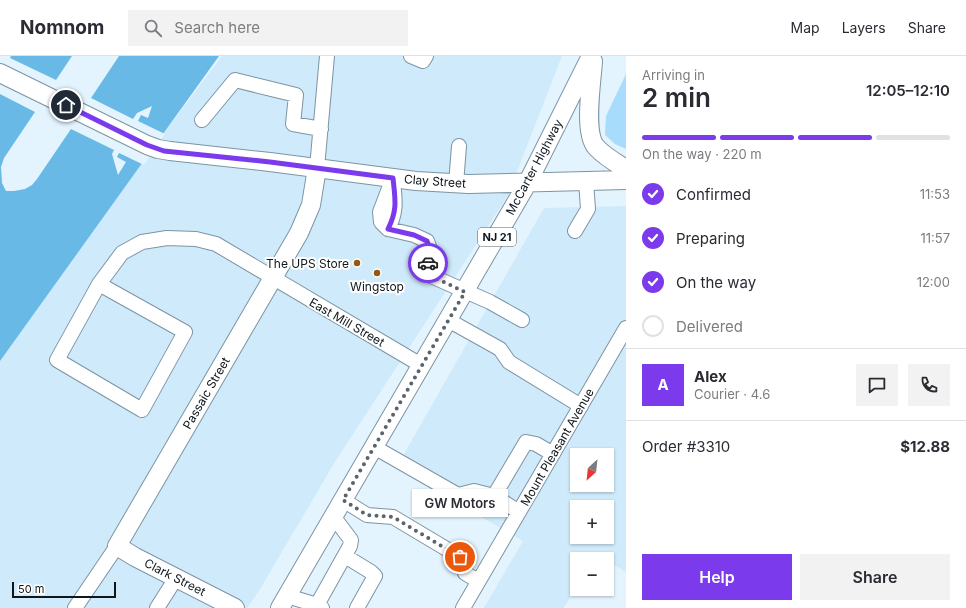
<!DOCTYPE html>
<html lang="en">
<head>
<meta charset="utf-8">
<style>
  :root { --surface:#fff; --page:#f2f2f3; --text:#2b2b33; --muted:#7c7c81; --line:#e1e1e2; --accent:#7c3aed }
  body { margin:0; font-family:Inter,sans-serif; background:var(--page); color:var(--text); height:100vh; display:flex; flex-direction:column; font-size:15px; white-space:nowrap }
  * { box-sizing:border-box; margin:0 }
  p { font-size:13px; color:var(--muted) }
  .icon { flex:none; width:22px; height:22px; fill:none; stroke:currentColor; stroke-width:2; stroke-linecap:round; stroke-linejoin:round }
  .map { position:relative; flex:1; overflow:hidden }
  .side { display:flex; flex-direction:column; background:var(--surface); width:340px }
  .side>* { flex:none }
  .needle { width:26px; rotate:207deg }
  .buttons { position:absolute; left:570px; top:392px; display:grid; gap:8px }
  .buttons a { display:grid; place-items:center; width:44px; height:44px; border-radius:0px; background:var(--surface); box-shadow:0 1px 3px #0004; font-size:20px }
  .scale { position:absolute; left:12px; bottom:10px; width:104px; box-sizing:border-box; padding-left:4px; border:2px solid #0e171c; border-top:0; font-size:11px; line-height:14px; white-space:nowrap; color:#0e171c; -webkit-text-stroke:3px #fff; paint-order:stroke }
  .pin { position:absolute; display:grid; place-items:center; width:34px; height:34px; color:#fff; margin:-17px; border:2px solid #fff; border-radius:50%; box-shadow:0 1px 4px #0007 }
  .courier { position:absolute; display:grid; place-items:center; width:40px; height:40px; margin:-20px; border:3px solid #7c3aed; border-radius:50%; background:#fff; color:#222; box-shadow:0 1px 5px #0007 }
  .bubble { position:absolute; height:28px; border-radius:0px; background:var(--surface); box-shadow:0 1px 3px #0004; font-size:13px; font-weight:600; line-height:28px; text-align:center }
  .overview em { font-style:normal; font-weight:600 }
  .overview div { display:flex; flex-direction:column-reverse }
  .overview { display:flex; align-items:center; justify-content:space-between; height:68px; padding:0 16px }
  h1 { font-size:26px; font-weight:600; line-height:30px }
  .bar { display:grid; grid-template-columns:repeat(4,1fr); gap:6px 4px; align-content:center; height:48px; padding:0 16px }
  .bar i { height:5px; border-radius:3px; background:var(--line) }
  .bar .current { background:var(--accent) }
  .bar p { grid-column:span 4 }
  .line { display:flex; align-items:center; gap:10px; padding:0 16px; border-top:1px solid var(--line) }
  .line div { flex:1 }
  .round { display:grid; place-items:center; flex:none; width:42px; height:42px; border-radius:0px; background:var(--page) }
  ol { padding:0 16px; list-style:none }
  li { display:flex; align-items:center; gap:12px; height:44px }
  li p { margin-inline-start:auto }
  li .icon { padding:4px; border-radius:50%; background:var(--accent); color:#fff; stroke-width:4 }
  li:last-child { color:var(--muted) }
  li i { width:22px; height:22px; border:2px solid var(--line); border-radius:50% }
  .action { display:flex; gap:8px; margin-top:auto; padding:8px 16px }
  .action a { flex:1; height:46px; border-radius:0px; background:var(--accent); color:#fff; font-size:16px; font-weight:600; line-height:46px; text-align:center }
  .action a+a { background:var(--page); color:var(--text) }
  header { display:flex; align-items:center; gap:24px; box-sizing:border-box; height:56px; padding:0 20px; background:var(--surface); border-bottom:1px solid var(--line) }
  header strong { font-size:19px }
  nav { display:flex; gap:22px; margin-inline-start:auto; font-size:14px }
  .search { width:280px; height:36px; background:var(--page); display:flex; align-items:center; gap:10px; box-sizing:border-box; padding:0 14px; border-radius:0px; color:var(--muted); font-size:15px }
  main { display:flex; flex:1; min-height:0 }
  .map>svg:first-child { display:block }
  .built { fill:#cfeafb; fill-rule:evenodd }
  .green { fill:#a8dcfc }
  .water { fill:#68b9e6 }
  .pier { fill:#e4f4fe }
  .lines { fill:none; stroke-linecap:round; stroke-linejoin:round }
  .minor-casing { stroke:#7c94a3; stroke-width:16 }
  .major-casing { stroke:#7c94a3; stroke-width:20 }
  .minor { stroke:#fff; stroke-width:14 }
  .major { stroke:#fff; stroke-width:18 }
  .done { stroke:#59646b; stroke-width:4; stroke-dasharray:0 7.2 }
  .route { stroke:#7c3aed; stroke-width:5 }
  .poi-dot { fill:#915a11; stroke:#fff; stroke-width:1.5 }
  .labels { text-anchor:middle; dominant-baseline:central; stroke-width:4; stroke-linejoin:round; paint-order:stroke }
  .shield { fill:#fff; stroke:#565d60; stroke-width:1 }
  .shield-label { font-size:11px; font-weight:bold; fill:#0e171c }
  .street-label { font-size:12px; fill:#0e171c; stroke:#fff }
  .poi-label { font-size:12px; fill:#0e171c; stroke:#fff; text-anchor:end }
</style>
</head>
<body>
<header>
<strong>Nomnom</strong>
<div class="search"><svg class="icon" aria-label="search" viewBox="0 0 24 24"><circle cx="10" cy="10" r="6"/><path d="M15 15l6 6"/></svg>Search here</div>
<nav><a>Map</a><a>Layers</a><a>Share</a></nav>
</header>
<main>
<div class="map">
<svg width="626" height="552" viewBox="0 0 626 552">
  <rect width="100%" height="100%" fill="#e4f4fe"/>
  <path class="built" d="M222 0H562L507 141 333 409 259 535 247 552H0V303L152 93Z
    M626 150V516L607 505V503H604L595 498 593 503H577V530L564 552H484L523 485 396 412 544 152ZM577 399H607V429H577ZM577 451H607V481H577Z"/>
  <path class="green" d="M626 18V93L615 88 605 79 606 60Z"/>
  <path class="water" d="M0 0H219L0 305Z"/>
  <path class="pier" d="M0 0H11L10 2 56 24 72 0H119L91 42 133 63 137 57 152 50 148 62 141 59 138 65 165 78 144 109 119 97 117 101 126 106 118 119 112 98 114 94 71 73 37 123 32 129 25 133 14 135H6L2 127 1 111 4 102 35 56 0 38Z"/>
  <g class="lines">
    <defs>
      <path id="minor" d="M411 0 423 5 426 0
        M202 64 235 24 296 39 293 68 321 73
        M317 112 327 0
        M393 122 380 156 381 166 388 173 414 179 427 185 431 196 427 213 429 219 490 246 522 264
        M456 128 459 90
        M388 173C397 155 395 144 393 125
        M575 175 588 153 586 125
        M99 228 185 276 142 354 57 304 99 228 122 197 142 186 167 182 196 183 216 188 421 309
        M448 264 500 293 509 306 581 350
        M374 391 458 439 474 435 494 440 526 386 536 388 553 398
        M494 440 519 456
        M343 444 367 459 393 461 460 501 465 517 478 525
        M345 500 371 516 375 520 357 552
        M287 540 317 549 322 552
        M317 549 350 490 351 484 333 460
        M75 552 117 490
        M157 552 176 522
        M463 552 626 272"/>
      <path id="major" d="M593 5C592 25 583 76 596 91 604 100 616 107 626 113
        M0 17 147 89 158 93 170 95 270 106 416 125 468 128 626 124
        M235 552 135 501 117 490 299 177 311 149 317 112
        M280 552 528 126 591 0"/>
    </defs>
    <use href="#minor" class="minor-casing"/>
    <use href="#major" class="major-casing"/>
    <use href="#minor" class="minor"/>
    <use href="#major" class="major"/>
  </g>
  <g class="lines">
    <path class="done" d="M428 207 427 213 429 219 465 236 343 444 367 459 393 461 460 501"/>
    <path class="route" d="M66 49 147 89 164 95 270 106 393 122C395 143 398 153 388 173L414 179 427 185 431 196 428 207"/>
  </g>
  <g class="poi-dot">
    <circle cx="357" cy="207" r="4"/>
    <circle cx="377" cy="217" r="4"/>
  </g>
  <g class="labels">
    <rect class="shield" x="478" y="172" width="38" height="18" rx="3"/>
    <g class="shield-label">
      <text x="497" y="181">NJ 21</text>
    </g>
    <g class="street-label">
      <text transform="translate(534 111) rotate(-62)">McCarter Highway</text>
      <text transform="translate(435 125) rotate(4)">Clay Street</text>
      <text transform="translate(347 266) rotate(30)">East Mill Street</text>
      <text transform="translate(206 337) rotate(-60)">Passaic Street</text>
      <text transform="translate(557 391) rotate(-60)">Mount Pleasant Avenue</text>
      <text transform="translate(175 521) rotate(27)">Clark Street</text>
    </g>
    <g class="poi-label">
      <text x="349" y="207">The UPS Store</text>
      <text x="377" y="230" text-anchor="middle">Wingstop</text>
    </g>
  </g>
</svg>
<div class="buttons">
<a><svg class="needle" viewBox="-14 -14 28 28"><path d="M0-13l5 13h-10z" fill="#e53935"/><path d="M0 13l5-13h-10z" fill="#7c7c81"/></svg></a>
<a>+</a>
<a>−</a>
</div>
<div class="scale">50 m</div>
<div class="pin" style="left:460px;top:501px;background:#ea580c"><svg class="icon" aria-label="bag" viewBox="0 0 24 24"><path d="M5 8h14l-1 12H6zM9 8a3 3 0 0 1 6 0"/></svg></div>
<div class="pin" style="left:66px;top:49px;background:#1f2937"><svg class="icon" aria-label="home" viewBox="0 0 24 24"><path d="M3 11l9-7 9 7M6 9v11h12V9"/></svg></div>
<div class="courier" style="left:428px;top:207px"><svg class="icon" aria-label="car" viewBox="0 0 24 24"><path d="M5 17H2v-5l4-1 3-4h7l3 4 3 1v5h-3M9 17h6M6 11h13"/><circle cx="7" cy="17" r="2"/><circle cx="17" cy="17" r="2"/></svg></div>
<div class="bubble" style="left:412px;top:433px;width:96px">GW Motors</div>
</div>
<section class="side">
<div class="overview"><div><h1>2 min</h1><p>Arriving in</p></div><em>12:05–12:10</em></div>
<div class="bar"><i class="current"></i><i class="current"></i><i class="current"></i><i></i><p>On the way · 220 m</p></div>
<ol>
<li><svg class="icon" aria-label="check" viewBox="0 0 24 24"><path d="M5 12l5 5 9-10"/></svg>Confirmed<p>11:53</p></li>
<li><svg class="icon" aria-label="check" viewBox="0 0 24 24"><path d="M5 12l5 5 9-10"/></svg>Preparing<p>11:57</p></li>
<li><svg class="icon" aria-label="check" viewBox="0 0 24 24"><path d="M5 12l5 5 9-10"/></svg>On the way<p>12:00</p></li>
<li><i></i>Delivered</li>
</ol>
<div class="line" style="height:72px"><b class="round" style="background:var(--accent);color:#fff">A</b><div><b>Alex</b><p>Courier · 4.6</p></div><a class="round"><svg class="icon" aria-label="chat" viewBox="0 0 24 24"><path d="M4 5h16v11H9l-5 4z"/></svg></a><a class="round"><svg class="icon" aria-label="phone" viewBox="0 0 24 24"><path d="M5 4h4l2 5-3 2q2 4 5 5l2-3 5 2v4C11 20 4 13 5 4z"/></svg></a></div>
<div class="line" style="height:52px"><div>Order #3310</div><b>$12.88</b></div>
<div class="action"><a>Help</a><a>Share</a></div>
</section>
</main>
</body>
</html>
